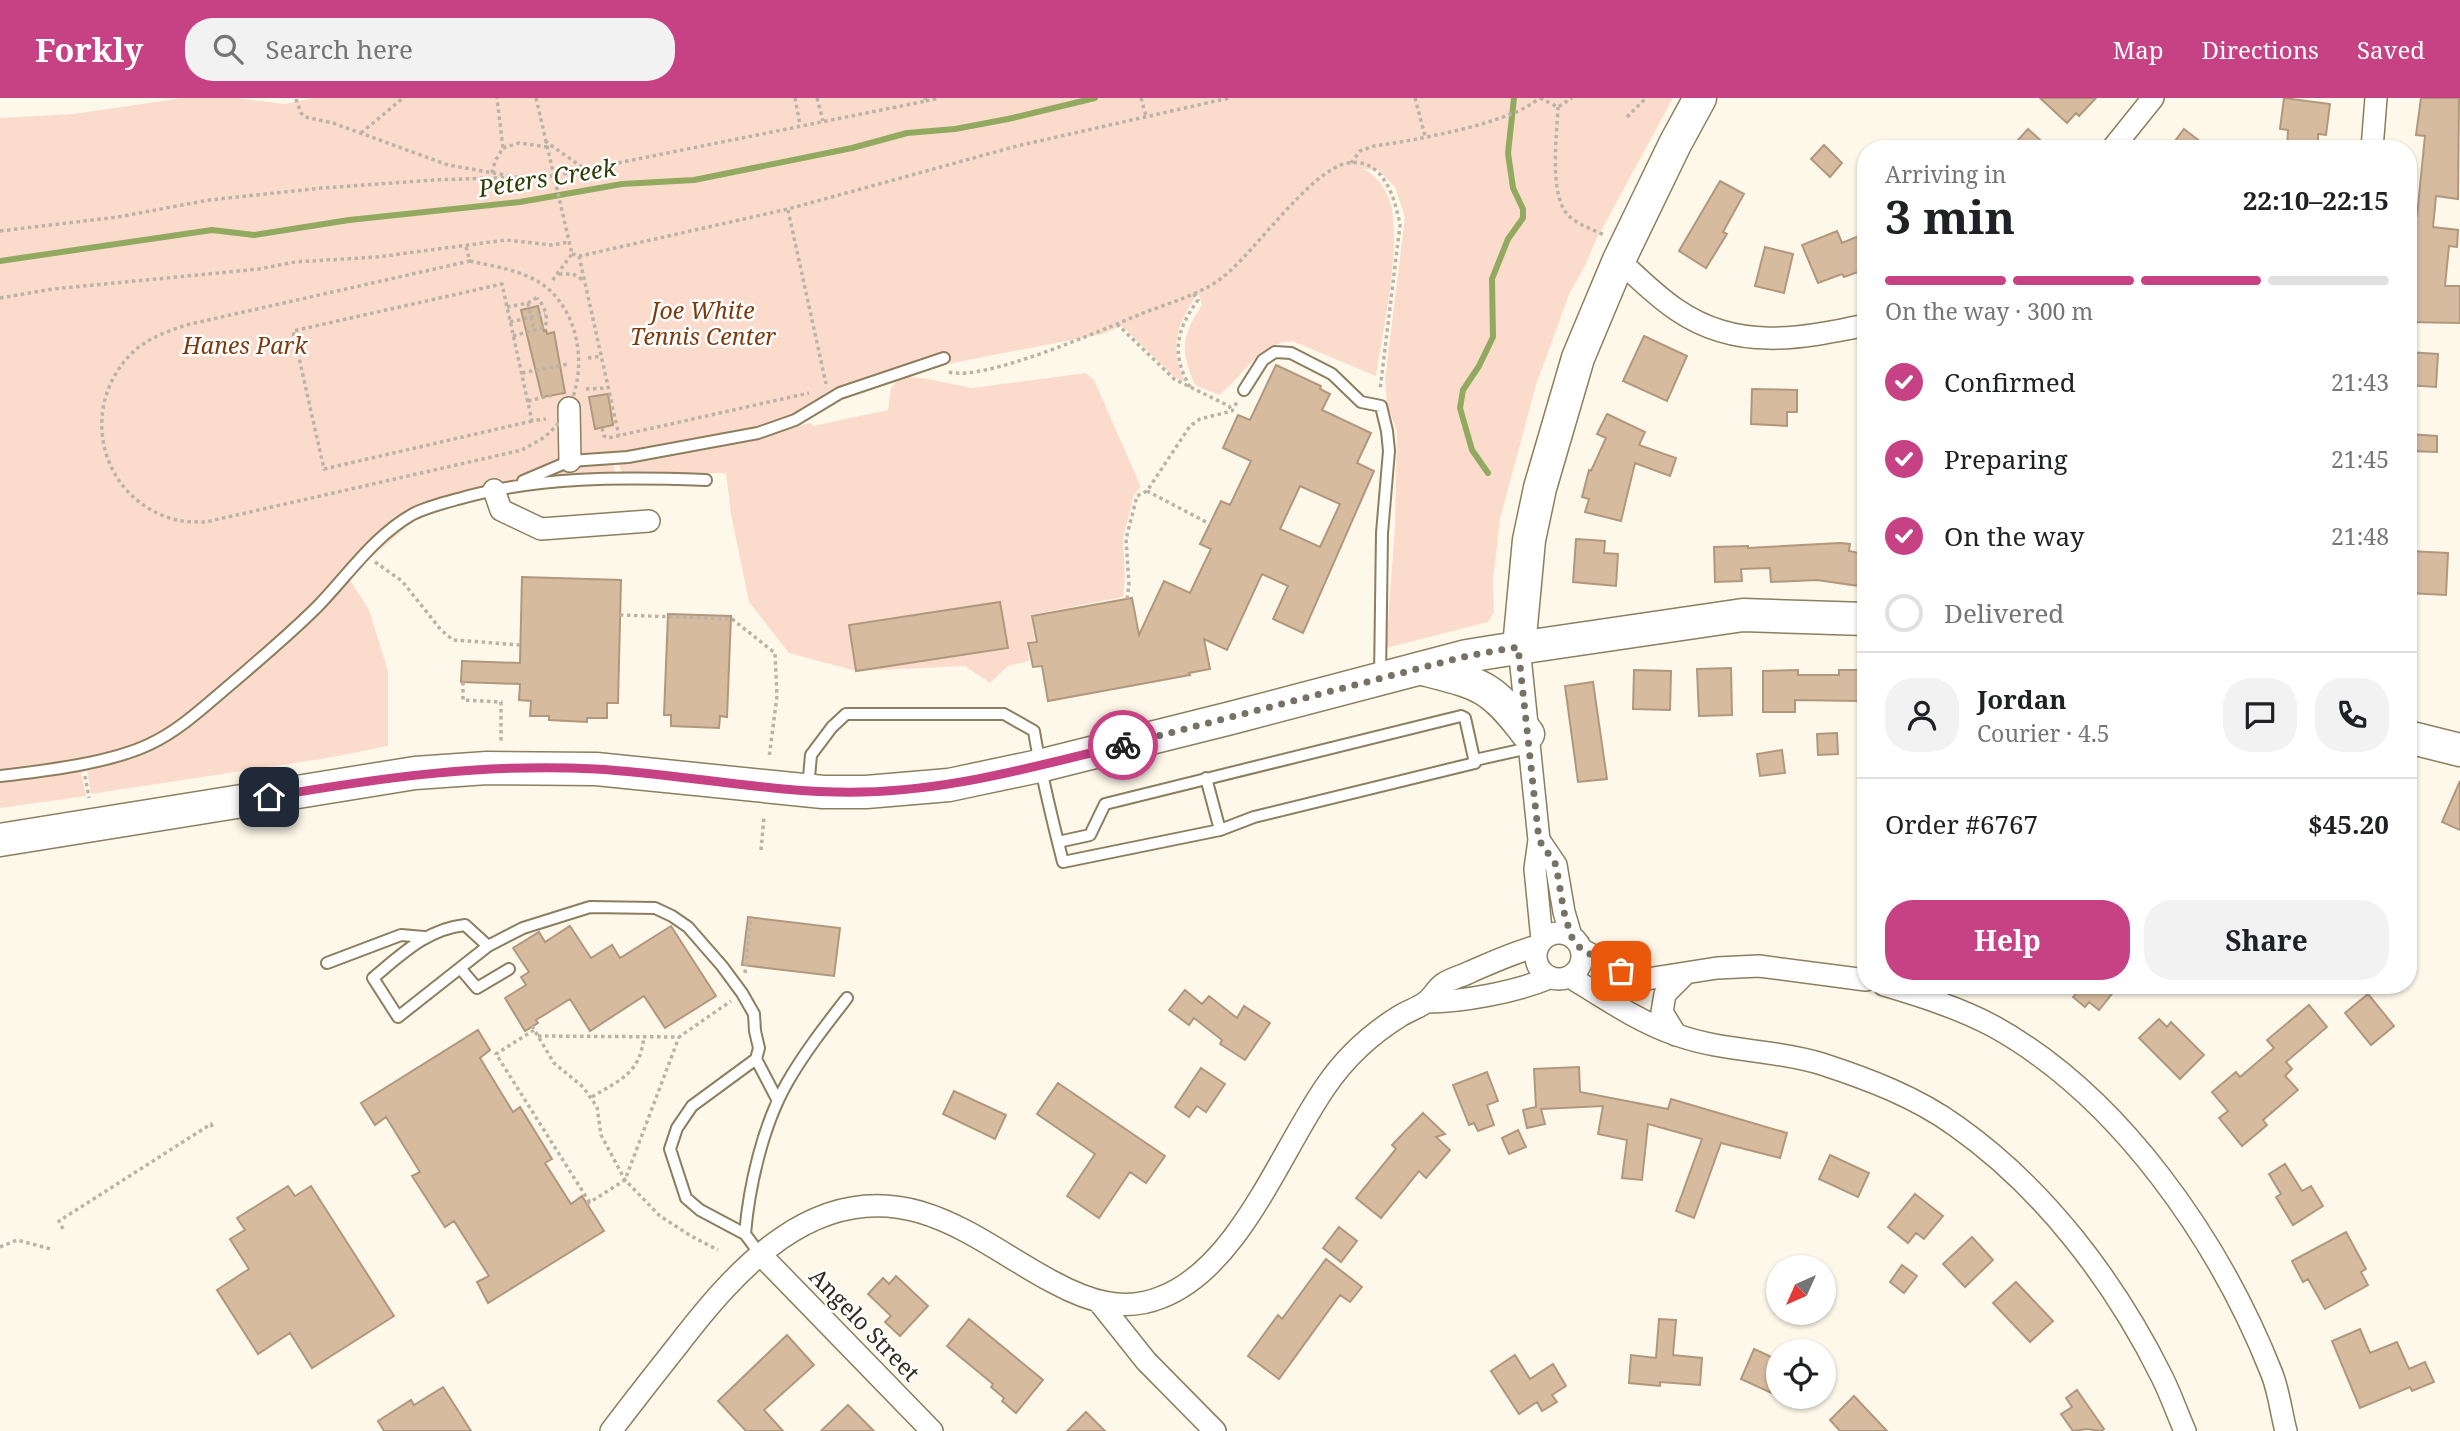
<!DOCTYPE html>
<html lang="en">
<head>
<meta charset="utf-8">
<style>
  :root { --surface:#fff; --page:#f2f2f2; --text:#202124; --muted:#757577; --line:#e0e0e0; --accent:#c74284 }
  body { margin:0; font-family:"Noto Serif",serif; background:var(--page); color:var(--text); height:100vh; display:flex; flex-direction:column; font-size:26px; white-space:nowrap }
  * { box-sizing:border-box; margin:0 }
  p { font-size:23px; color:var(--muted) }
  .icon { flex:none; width:38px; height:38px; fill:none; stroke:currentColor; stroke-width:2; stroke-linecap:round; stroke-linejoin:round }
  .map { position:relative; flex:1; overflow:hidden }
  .details { position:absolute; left:1857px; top:42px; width:560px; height:854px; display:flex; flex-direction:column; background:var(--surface); border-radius:28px; box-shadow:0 2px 5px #0004 }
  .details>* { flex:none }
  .needle { width:46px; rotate:225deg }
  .tools { position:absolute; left:1766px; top:1157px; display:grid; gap:14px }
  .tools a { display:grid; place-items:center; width:70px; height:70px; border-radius:50%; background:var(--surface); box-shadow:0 2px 5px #0004; font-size:35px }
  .pin { position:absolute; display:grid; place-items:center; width:60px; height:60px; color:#fff; margin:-30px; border-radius:14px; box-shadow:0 4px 10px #0006 }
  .courier { position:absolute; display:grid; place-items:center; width:70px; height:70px; margin:-35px; border:5px solid #c74284; border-radius:50%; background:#fff; color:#222; box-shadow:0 2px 9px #0007 }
  .head em { font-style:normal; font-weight:700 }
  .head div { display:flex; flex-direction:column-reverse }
  .head { display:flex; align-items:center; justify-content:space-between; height:119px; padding:0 28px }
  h1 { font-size:46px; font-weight:700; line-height:52px }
  .bar { display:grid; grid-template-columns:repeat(4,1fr); gap:10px 7px; align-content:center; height:84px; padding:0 28px }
  .bar i { height:9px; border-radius:5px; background:var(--line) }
  .bar .active { background:var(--accent) }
  .bar p { grid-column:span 4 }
  .line { display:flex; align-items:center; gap:18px; padding:0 28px; border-top:2px solid var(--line) }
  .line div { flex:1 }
  .round { display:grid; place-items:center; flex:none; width:74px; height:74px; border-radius:28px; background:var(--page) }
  ol { padding:0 28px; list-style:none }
  li { display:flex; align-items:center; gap:21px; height:77px }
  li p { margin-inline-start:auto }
  li .icon { padding:7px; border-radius:50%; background:var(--accent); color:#fff; stroke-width:4 }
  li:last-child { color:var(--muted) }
  li i { width:38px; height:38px; border:4px solid var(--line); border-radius:50% }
  .action { display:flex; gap:14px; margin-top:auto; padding:14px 28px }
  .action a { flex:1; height:80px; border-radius:28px; background:var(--accent); color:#fff; font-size:28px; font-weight:700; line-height:80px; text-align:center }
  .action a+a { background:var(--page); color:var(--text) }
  header { display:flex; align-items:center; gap:42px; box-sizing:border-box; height:98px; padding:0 35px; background:var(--accent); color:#fff }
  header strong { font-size:33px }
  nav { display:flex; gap:38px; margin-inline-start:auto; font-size:24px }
  .search { width:490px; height:63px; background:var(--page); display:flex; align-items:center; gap:18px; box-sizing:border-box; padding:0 24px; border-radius:28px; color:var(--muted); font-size:26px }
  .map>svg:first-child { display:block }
  .green { fill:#fbdccc }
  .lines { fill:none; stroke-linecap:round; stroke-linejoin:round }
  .stream { stroke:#91aa60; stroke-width:6 }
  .building { fill:#d6bb9f; stroke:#b1987d; stroke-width:2; fill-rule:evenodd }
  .lane-casing { stroke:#8c7e5e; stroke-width:14 }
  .street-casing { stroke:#8c7e5e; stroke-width:24 }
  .secondary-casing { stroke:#8c7e5e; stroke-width:35 }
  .path { stroke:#bab4a6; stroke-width:3.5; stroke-dasharray:3.5 3.5; stroke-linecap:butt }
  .lane { stroke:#fff; stroke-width:10 }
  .street { stroke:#fff; stroke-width:21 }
  .secondary { stroke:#fff; stroke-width:32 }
  .done { stroke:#787265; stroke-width:7; stroke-dasharray:0 12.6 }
  .route { stroke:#c74284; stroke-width:9 }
  .labels { text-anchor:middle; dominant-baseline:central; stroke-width:5; stroke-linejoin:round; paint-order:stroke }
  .park-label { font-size:23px; font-style:italic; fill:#7d3b0d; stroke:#fff }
  .street-label { font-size:23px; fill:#302a1d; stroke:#fff }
  .water-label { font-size:24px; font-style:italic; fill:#2f3e05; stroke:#fff }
</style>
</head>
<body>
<header>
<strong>Forkly</strong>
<div class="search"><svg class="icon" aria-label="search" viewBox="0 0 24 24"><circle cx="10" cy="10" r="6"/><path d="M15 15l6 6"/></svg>Search here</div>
<nav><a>Map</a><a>Directions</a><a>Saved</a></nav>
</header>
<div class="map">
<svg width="2460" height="1333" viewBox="0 0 2460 1333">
  <rect width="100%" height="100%" fill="#fef8ea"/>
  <path class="green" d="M183 0H238L285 6 313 0H1673L1595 144 1585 168 1570 194 1536 287 1500 421 1493 483 1494 514 1488 524 1386 550 1395 428 1397 333 1387 307 1385 281 1405 119 1395 89 1378 72 1363 71C1378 78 1389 94 1392 112 1400 156 1383 232 1376 278L1292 243C1258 245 1244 278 1219 297L1195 287C1180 252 1181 239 1202 207L1199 197 1194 199V202C1175 229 1170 253 1185 284L1174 279 1122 228 1102 236 917 272 848 297 777 332 811 325 813 328 888 312 891 290 899 281 907 279 923 280 972 290 1086 275 1094 282 1141 389 1134 397 1123 440 1125 482 1123 499 1031 517 1035 542 1027 545 1029 563 1008 568 990 585 965 568 856 573 789 555 749 504 731 416 726 375H622L619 367 614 368 615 376H574L545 380 416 421 367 463 350 482 369 512 388 573V648L333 659 91 696 87 673 81 675 86 698 0 710V20L73 16Z"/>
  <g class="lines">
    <path class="stream" d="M0 163 212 132 254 137 349 122 520 104 622 86 694 82 852 50 907 35 955 31 1008 21 1095 0
      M1488 375 1472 352 1460 310 1463 292 1479 268 1493 239 1492 181 1508 141 1523 120V111L1513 90 1508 55 1514 0"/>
  </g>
  <path class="building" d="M2040 0H2096L2079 18 2076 15 2067 25Z
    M2284 0 2330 6 2326 37 2318 36V51H2287L2288 32 2280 31Z
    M2421 0H2459L2458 101 2436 98 2433 129 2458 132 2457 149 2449 148 2445 188H2460V225L2408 224 2411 160H2408L2413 118H2417L2425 38 2416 37Z
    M2028 31 2050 51H2010Z
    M2184 31 2210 51H2169Z
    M1824 47 1842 65 1830 79 1811 61Z
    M1720 83 1744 96 1723 134 1727 136 1706 170 1679 153Z
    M1837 133 1842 145 1866 135V171L1844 179 1842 176 1818 185 1802 147Z
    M1765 149 1793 156 1784 195 1755 188Z
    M538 208 544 233 546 232 547 236 554 234 565 295 542 299 521 212Z
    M1644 238 1687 258 1667 303 1623 283Z
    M2408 254 2438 256 2436 289 2408 287Z
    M1276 267 1321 288 1320 291 1330 296 1322 312 1371 335 1357 365 1374 373 1303 535 1273 521 1288 488 1262 476 1227 552 1204 541 1210 571 1189 575 1190 577 1048 603 1042 568 1033 569 1028 545 1037 544 1032 518 1132 500 1139 537 1164 483 1190 495 1211 451 1200 446 1221 403 1230 407 1251 363 1223 350 1238 317 1250 322ZM1300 388 1340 406 1320 449 1280 431Z
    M1752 291 1797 292V314H1787V328L1751 326Z
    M608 296 613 327 595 331 589 299Z
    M1607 316 1645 334 1639 347 1676 360 1670 378 1635 365 1621 423 1585 414 1589 401 1582 399 1589 372 1591 373 1606 340 1597 336Z
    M2408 336 2437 338V354L2408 353Z
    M1576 441 1605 443 1604 455 1618 456 1616 488 1573 484Z
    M1840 445 1850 446 1849 453 1864 456 1859 488 1817 482 1771 484 1770 470 1741 471 1742 483 1715 484 1714 449 1748 448V450Z
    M2408 453 2448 455 2446 497 2408 495Z
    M522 479 621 482 618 605H607V620H587V624L549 622V618H530L531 603 519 602 520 586 461 584 462 563 520 565Z
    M1000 504 1008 550 856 573 849 527Z
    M668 516 731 518 727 619 720 618 719 630 671 628V617H664Z
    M1731 570 1732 617 1699 618 1697 571Z
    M1634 572 1671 573 1670 612 1633 611Z
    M1798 572V577H1839V572H1860L1859 603 1795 602V614H1763V573Z
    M1593 584 1607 681 1578 684 1565 588Z
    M1837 635 1838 656 1818 657 1817 636Z
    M1782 652 1785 675 1760 678 1757 656Z
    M2460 683V732L2442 724Z
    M748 819 840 830 834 878 742 867Z
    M570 828 591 860 612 847 620 860 671 828 716 898 665 930 644 898 590 933 570 901 536 922 538 925 525 933 505 900 526 887 521 879 529 874 513 850 539 834 545 844Z
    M2068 887H2119L2099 912 2089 904 2085 909 2073 899 2077 895Z
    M1185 892 1202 906 1209 898 1237 920 1244 908 1270 925 1245 962 1220 946 1222 942 1194 920 1189 927 1169 912Z
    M2368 896 2394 928 2371 947 2345 915Z
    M2309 907 2327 929 2286 964 2292 971 2285 978 2298 992 2263 1022 2267 1027 2242 1048 2219 1020 2228 1013 2212 994 2236 974 2240 979 2274 950 2267 942Z
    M2159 921 2167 929 2171 924 2204 957 2180 981 2139 940Z
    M478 932 490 952 480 960 513 1014 520 1009 552 1061 545 1065 571 1106 582 1098 604 1133 488 1205 477 1184 489 1178 454 1123 445 1129 412 1078 420 1074 386 1019 375 1027 361 1005Z
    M1579 969 1580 994 1668 1011 1671 1001 1787 1035 1780 1060 1721 1045 1694 1120 1676 1113 1702 1041 1648 1026 1642 1082 1622 1080 1627 1042 1598 1036 1603 1008 1541 1011 1545 1026 1527 1030 1523 1012 1536 1009 1534 971Z
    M1201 970 1225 986 1206 1014 1197 1008 1189 1019 1175 1009Z
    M1487 974 1498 1003 1487 1007 1494 1027 1478 1033 1474 1025 1469 1027 1453 987Z
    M1058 985 1165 1058 1146 1085 1130 1074 1099 1120 1067 1098 1095 1056 1037 1016Z
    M954 993 1006 1017 995 1041 943 1016Z
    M1423 1015 1445 1036 1436 1039 1450 1052 1426 1080 1419 1073 1381 1120 1356 1100 1396 1051 1392 1047Z
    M1518 1032 1526 1049 1509 1056 1502 1040Z
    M1830 1057 1869 1075 1858 1099 1819 1081Z
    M2285 1066 2302 1093 2311 1088 2323 1108 2293 1127 2276 1099 2281 1096 2269 1076Z
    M288 1088 295 1098 311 1088 394 1218 312 1270 290 1235 258 1256 217 1192 249 1171 230 1141 245 1132 237 1120Z
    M1915 1096 1943 1118 1924 1141 1916 1135 1908 1145 1888 1129Z
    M1339 1129 1357 1143 1341 1164 1323 1150Z
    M2346 1134 2366 1171 2361 1174 2368 1187 2325 1211 2308 1181 2303 1184 2292 1163Z
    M1972 1139 1993 1162 1965 1189 1943 1166Z
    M1326 1161 1362 1189 1350 1204 1340 1197 1279 1281 1248 1258 1278 1217 1282 1221Z
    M1902 1167 1917 1178 1904 1195 1890 1184Z
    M896 1178 928 1208 900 1238 885 1224 891 1218 868 1196 883 1180 889 1186Z
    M2016 1184 2053 1223 2030 1244 1993 1205Z
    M969 1221 1043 1282 1016 1315 1002 1303 1004 1300 991 1289 993 1286 947 1248Z
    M1659 1221 1676 1222 1673 1257 1702 1260 1700 1287 1660 1284V1288L1629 1285 1631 1257 1656 1260Z
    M2360 1231 2370 1255 2397 1244 2409 1271 2425 1264 2434 1284 2412 1293 2410 1289 2360 1310 2332 1243Z
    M787 1237 814 1267 764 1312 783 1333H746L718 1303Z
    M1754 1251 1778 1262V1298L1741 1281Z
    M1515 1257 1530 1281 1553 1266 1566 1288 1552 1297 1557 1304 1542 1313 1537 1304 1519 1316 1491 1273Z
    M443 1289 471 1333H384L378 1323 411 1302 414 1307Z
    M2077 1292 2104 1331 2101 1333 2087 1331 2073 1333 2061 1316 2072 1309 2066 1300Z
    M1854 1298 1887 1333H1840L1830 1322Z
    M848 1307 874 1333H821Z
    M1086 1314 1105 1333H1067Z"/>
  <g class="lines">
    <defs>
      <path id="lane" d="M1244 292 1263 262 1275 254 1291 255 1332 276 1361 304 1381 308 1387 333 1389 353 1382 435 1380 579
        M523 383 570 363 628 359 758 335 795 322 840 295 944 260
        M1475 662 1529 650
        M0 678C44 673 111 665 150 646 180 632 206 607 231 586 260 561 290 536 318 508 348 477 374 438 413 416 427 409 443 405 458 401 538 378 623 379 706 382
        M1206 680 1220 732
        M808 690 811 657 832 629 846 616H1004L1034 633C1041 677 1052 721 1063 764L1220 732 1254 719 1475 665 1465 620 1461 618 1105 706 1090 737 1058 744
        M488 848 465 827C427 831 402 856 373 880L398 919 488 848 523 830 590 809 655 810 672 818 688 829 722 868 742 895 754 916 755 933 759 950 756 961 692 1008 677 1030 670 1051 686 1100 700 1112 745 1136 760 1156
        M327 865 401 837 424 839
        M460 870 477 890 509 871
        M756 961 778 1003
        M745 1136C749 1088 763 1027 787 985 804 955 826 927 847 900"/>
      <path id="street" d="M2112 51 2153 0
        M2372 51 2376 0
        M1619 162C1637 179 1656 198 1677 212 1737 253 1799 241 1866 227
        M569 310 570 363
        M494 392 501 412 541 431 649 423
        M1519 549 1539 742 1535 771 1542 842
        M1539 742 1556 767 1564 814 1571 838
        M1536 858a23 23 0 1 1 46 0a23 23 0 1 1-46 0Z
        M1581 851 1621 873 1647 881 1717 870 1759 868 1866 882
        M1570 879C1604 900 1639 924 1677 937 1724 954 1774 951 1822 966 1868 981 1916 999 1956 1028 2044 1090 2115 1184 2162 1279 2171 1297 2177 1315 2185 1333
        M1884 887C1921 898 1959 910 1993 928 2120 998 2220 1144 2272 1276 2279 1294 2281 1314 2286 1333
        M1427 904C1462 904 1516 894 1549 880
        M1676 937 1662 914 1665 896 1685 876
        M760 1156 932 1333
        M1099 1204 1146 1263 1215 1333
        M611 1333C633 1304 655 1276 678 1247 736 1172 813 1083 920 1114 968 1128 1009 1161 1053 1184 1088 1203 1124 1215 1162 1199 1239 1169 1280 1054 1326 988 1345 960 1371 936 1400 918 1408 913 1418 910 1426 904 1433 899 1436 891 1443 886 1450 881 1462 878 1470 874 1493 864 1514 854 1538 848"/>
      <path id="secondary" d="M1519 549 1529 442 1540 390 1578 260 1619 162 1675 46 1700 0
        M1423 571C1481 586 1491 587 1528 636
        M2408 639 2460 652
        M0 742 415 675 487 670 596 671 823 694H866L949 687 1039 668 1231 620 1467 558 1498 553 1743 517 1866 521"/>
    </defs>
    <use href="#lane" class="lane-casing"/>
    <use href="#street" class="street-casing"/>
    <use href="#secondary" class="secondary-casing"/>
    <path class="path" d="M536 0 572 156 552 183
      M795 0 800 27
      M817 0 823 23
      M1141 0 1146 18
      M1415 0 1425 38
      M1540 0 1558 9 1572 0
      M296 1 301 15 305 19 333 25 448 67 511 78
      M926 3 938 0
      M1558 9C1557 37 1549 94 1567 116 1576 126 1592 131 1604 137
      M1627 19 1646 0
      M361 35 403 0
      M545 43 586 72
      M503 50 519 45 547 49
      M1351 65 1360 53 1374 48C1411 43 1514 25 1539 0
      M492 75 495 63 503 50 497 0
      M788 112 826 286
      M0 133 118 119 209 102 322 90 433 82 553 78 926 3 925 0
      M466 149 470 163
      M572 156 580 158 788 111 1017 48 1229 0
      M579 158 619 338
      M470 163C496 169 524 172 546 189 588 223 590 300 549 335 542 342 530 347 522 352L206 424C192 424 178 424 164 418 98 392 81 308 130 257 145 241 166 234 186 227Z
      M559 176H573L583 182
      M0 200 53 191 259 171 295 164 377 159 506 142 552 147 569 144
      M528 205 534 233
      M507 209 528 205 539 198
      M510 224 545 216
      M1117 226 1174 281 1229 308 1232 313
      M513 238 545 229C549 219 544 207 537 200
      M588 260 601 258
      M949 274C984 284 1104 231 1141 216 1168 205 1200 197 1223 179 1255 154 1311 71 1348 65 1383 59 1395 100 1400 127L1380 292
      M522 275 568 266
      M1190 289C1171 256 1176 232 1198 202L1193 195
      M586 291 608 290
      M528 303 553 297
      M532 323 324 371 293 233 502 186 532 323 546 321
      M602 330 604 338 608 340 809 295
      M1147 393 1210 426
      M375 464 402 483 441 532 453 542 521 547
      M1127 501 1129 487 1126 441 1137 398 1147 393 1190 328 1200 321 1232 313 1237 304
      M620 517 732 521 775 555 777 598 769 660
      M463 584V602L501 604V644
      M85 678 89 700
      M761 752 764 719
      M745 875 751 818
      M532 928 554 965 583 989 597 1009 601 1037 625 1082 660 1118 691 1138 718 1152
      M534 932 496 956 590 1105
      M538 938 679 939 731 903
      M592 999C621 981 640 976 644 938
      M587 1106 625 1082 679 939
      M63 1131 59 1123 211 1026 213 1030
      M0 1149 17 1142 51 1151"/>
    <use href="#lane" class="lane"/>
    <use href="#street" class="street"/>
    <use href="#secondary" class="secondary"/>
  </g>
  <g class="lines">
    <path class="done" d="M1123 647 1467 558 1518 549 1539 742 1556 767 1564 814 1571 838 1581 851 1621 873"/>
    <path class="route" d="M269 699C378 680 484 665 595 671 685 676 773 696 863 694 952 692 1037 668 1123 647"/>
  </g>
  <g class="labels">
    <g class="park-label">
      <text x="703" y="212">Joe White<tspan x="703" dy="26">Tennis Center</tspan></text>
      <text x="245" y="247">Hanes Park</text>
    </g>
    <g class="street-label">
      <text transform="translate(865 1226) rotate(46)">Angelo Street</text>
    </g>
    <g class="water-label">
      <text transform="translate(547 79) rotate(-9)">Peters Creek</text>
    </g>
  </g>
</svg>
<div class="tools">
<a><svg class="needle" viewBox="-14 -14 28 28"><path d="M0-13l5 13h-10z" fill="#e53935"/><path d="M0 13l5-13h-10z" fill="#757577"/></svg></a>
<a><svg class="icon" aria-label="locate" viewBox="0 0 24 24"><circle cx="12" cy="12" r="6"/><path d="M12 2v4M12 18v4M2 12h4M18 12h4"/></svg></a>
</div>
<div class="pin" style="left:1621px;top:873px;background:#ea580c"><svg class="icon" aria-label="bag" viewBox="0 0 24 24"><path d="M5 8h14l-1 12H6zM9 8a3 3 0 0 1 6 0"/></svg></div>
<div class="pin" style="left:269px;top:699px;background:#1f2937"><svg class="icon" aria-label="home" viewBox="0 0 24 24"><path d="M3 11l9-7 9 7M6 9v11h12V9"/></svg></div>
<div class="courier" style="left:1123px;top:647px"><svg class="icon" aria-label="bike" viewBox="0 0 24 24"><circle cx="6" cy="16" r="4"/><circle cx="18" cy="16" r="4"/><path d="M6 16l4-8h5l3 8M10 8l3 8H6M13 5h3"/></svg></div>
<section class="details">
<div class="head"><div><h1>3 min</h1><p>Arriving in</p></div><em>22:10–22:15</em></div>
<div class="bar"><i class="active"></i><i class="active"></i><i class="active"></i><i></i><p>On the way · 300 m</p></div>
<ol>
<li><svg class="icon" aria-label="check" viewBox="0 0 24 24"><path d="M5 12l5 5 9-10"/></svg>Confirmed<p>21:43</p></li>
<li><svg class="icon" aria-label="check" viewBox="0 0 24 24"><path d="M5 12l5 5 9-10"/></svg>Preparing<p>21:45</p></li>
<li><svg class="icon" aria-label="check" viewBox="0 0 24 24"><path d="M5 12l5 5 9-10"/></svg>On the way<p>21:48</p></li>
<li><i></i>Delivered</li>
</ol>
<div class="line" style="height:126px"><a class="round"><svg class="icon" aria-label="person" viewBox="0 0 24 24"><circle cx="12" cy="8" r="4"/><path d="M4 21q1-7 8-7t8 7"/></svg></a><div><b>Jordan</b><p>Courier · 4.5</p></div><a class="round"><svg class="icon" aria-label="chat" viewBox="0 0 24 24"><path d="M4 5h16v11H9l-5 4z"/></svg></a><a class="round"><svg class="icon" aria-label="phone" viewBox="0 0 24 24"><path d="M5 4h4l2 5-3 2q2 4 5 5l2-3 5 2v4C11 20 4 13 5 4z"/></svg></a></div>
<div class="line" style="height:91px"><div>Order #6767</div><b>$45.20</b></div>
<div class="action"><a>Help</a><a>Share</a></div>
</section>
</div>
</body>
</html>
